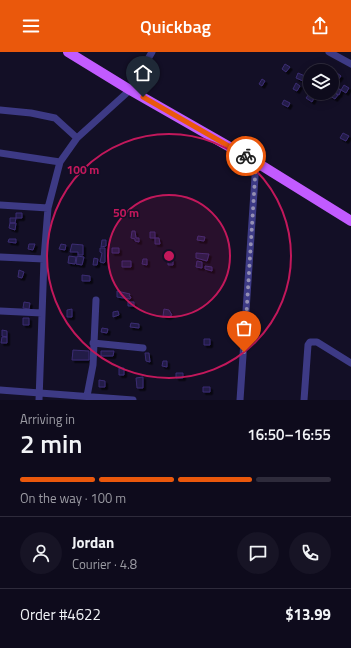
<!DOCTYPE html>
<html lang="en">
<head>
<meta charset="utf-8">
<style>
  :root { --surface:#0e0b1c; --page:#171425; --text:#f1f3f6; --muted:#9b9ba3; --line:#2e2b3b; --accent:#ea580c }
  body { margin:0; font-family:"Titillium Web",sans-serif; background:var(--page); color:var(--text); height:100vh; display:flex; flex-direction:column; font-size:15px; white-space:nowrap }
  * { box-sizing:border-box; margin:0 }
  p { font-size:13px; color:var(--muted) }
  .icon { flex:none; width:22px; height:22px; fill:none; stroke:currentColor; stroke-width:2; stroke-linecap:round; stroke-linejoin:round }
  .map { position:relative; height:348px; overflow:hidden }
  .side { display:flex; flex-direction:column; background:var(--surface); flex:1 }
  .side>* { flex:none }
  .fabs { position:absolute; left:303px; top:12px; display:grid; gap:8px }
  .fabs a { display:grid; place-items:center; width:36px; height:36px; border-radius:50%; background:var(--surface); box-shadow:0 2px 10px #0003,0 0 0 1px var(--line); font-size:20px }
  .pin { position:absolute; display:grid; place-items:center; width:34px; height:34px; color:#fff; margin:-41px -17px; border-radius:50% 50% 50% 0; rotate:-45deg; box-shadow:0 0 4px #0007 }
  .pin .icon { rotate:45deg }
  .courier { position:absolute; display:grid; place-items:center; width:40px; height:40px; margin:-20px; border:3px solid #ea580c; border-radius:50%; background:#fff; color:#222; box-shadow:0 1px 5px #0007 }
  .summary em { font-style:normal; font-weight:600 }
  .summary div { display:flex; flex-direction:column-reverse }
  .summary { display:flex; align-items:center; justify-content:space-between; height:68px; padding:0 20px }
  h1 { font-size:26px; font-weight:600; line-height:30px }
  .bar { display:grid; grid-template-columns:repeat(4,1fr); gap:6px 4px; align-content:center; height:48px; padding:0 20px }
  .bar i { height:5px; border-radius:3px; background:var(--line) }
  .bar .current { background:var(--accent) }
  .bar p { grid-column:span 4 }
  .line { display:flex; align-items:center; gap:10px; padding:0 20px; border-top:1px solid var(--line) }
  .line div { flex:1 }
  .round { display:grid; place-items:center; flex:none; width:42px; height:42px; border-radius:21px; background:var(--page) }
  header { display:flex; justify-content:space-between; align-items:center; height:52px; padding:0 20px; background:var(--accent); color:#fff; font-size:18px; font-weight:600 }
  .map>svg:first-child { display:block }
  .building { fill:#241b47; stroke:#3b2d73; filter:url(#shadow) }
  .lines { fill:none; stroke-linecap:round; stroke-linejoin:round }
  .street { stroke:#3d3a85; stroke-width:7 }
  .primary { stroke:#c25bff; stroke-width:10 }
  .done { stroke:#948fb3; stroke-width:4; stroke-dasharray:0 7.2 }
  .route { stroke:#ea580c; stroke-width:5 }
  .ring { fill:none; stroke:#c2185b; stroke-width:2 }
  .centre { fill:#c2185b; stroke:#130f26; stroke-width:2 }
  .ring-label { font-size:12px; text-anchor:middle; font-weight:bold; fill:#c2185b; stroke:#130f26; stroke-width:3; stroke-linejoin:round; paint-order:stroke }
</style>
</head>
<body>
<header><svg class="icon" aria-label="menu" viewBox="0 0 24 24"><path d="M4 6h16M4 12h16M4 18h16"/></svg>Quickbag<svg class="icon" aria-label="share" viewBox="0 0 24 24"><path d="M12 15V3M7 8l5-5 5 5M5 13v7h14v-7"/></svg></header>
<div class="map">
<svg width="351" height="348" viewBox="0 0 351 348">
  <defs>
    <filter id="shadow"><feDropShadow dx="2.5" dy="2.5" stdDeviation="0" flood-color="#0009"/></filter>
  </defs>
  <rect width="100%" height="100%" fill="#130f26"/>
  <path class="building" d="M285 12 290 15 286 20 282 17Z
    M298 21 305 24 303 29 296 26Z
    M337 21 341 24 338 28 334 26Z
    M262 27 265 29 262 34 259 32Z
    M296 31 300 34 297 39 293 37Z
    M344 33 349 36 346 41 341 38Z
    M335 35 341 38 339 43 333 40Z
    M333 40 338 43 335 47 330 44Z
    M309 42 314 46 312 50 306 46Z
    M284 48 290 51 288 55 282 52Z
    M343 81 349 84 346 89 340 86Z
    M16 161H22V166H16Z
    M10 166H16L15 171H10Z
    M10 171H16L15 178 9 176Z
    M132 179H135L136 186H139V190L135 189V187L131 186Z
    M150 180H155V186H150Z
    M198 184 205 185 204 189 197 188Z
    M155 186H159L160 192H155Z
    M9 187H16V191L8 190Z
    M102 188H106V194L101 195Z
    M29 192H35L33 198 28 197Z
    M61 192 66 193 65 198 59 197Z
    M72 192 83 193V203H78V200H70Z
    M100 196H105V210L104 211 100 210 102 201 100 200Z
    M112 196H119V201H112Z
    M196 201 209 202 207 209 196 206Z
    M69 204 76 205 75 212 68 211Z
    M77 204 84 205 82 213 76 212Z
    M94 206 98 207 97 213H93Z
    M143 207H147V213L142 212Z
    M168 207H173V213H168Z
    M122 209H131V215H122Z
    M197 209 202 210V216L196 215Z
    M205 214 212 215V219L205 217Z
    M19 218 24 220 22 226 18 225Z
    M82 223 90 224V229H82Z
    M117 239 130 242 129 244 131 245 130 247 117 245Z
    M24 250 30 251 29 257 23 256Z
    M128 250H134V254H128Z
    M72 257V265H67V258Z
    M164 257 169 258 172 263 168 265 163 264Z
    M118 259 119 263 113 265V260Z
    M23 266H29V273H23Z
    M131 271 139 272V276L130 275Z
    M102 276 108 277 107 281 101 280Z
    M2 278 7 279V285L2 284Z
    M2 285H7V291H1Z
    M204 287H210V293H204Z
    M73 298 89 299V308H72Z
    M101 299H114L113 304H101Z
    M145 301H149L150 310 146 309Z
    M163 309H167V315L162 314Z
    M119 316H124V323H119Z
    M176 321H183V326H176Z
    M143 325V336H137L136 326Z
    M99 328 105 329V335H99Z
    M203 335H210V340H203Z"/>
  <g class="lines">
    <path class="street" d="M329 0 351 12
      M0 58 31 61 55 66 77 86
      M0 101 60 110
      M0 153 48 156
      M0 205 44 207
      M0 259 42 261
      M93 291 143 296
      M0 338 133 348
      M87 344 93 313 96 248
      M39 348 44 207 48 156 60 110 77 86 130 38 152 0
      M240 348 256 110
      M304 348 308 293 310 290H317L351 311"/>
    <path class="primary" d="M68 0 130 38 256 110 351 169"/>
  </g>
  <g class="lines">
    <path class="done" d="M244 300 256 110 246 104"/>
    <path class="route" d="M143 45 246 104"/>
  </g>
  <circle cx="169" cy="204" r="61" fill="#c2185b" fill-opacity=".12"/>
  <g class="ring">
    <circle cx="169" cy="204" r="61"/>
    <circle cx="169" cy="204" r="122"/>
  </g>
  <circle cx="169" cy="204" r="6" class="centre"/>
  <g class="ring-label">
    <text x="83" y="122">100 m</text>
    <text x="126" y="165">50 m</text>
  </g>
</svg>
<div class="fabs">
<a><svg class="icon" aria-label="layers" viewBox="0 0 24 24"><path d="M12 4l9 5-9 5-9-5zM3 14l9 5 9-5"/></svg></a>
</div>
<div class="pin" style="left:244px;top:300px;background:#ea580c"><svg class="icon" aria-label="bag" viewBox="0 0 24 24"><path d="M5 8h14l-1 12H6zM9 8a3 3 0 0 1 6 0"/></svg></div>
<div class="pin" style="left:143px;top:45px;background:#1f2937"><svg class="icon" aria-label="home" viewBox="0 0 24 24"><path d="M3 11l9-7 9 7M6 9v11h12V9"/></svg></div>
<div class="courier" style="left:246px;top:104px"><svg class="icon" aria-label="bike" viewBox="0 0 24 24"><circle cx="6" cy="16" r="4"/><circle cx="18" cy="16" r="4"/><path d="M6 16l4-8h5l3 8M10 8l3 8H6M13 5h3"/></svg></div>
</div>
<section class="side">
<div class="summary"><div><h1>2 min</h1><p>Arriving in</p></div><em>16:50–16:55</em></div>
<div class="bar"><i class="current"></i><i class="current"></i><i class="current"></i><i></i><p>On the way · 100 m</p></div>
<div class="line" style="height:72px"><a class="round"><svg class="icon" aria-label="person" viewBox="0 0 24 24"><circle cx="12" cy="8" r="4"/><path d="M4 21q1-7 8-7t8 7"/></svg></a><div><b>Jordan</b><p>Courier · 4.8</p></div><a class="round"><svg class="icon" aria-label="chat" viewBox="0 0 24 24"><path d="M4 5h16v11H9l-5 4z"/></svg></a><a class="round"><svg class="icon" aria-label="phone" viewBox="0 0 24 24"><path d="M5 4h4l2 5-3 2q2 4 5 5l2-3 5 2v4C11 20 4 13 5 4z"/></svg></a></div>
<div class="line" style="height:52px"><div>Order #4622</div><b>$13.99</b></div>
</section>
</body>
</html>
